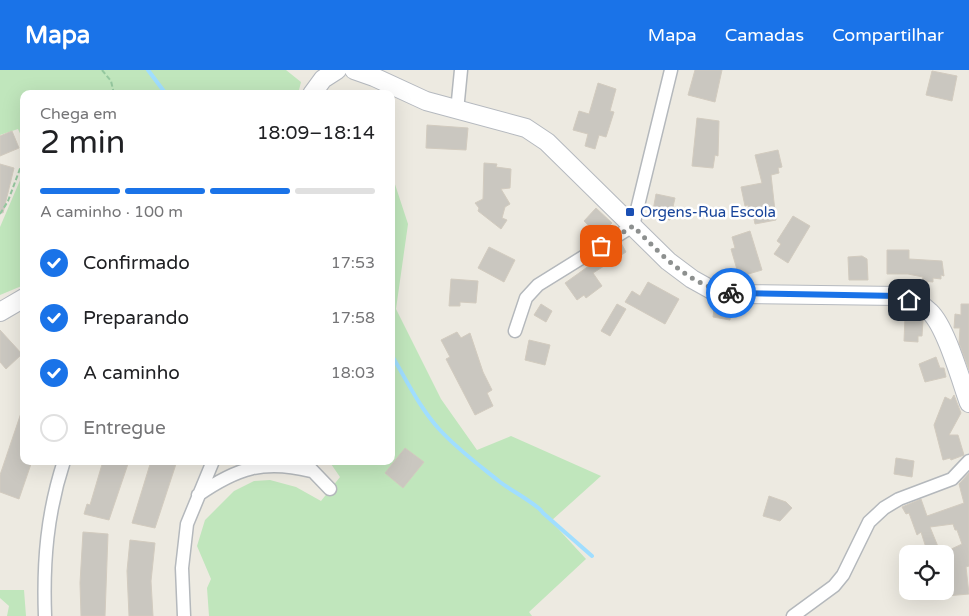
<!DOCTYPE html>
<html lang="pt">
<head>
<meta charset="utf-8">
<style>
  :root { --surface:#fff; --page:#f2f2f2; --text:#202124; --muted:#757577; --line:#e0e0e0; --accent:#1a73e8 }
  body { margin:0; font-family:"Varela Round",sans-serif; background:var(--page); color:var(--text); height:100vh; display:flex; flex-direction:column; font-size:19px; white-space:nowrap }
  * { box-sizing:border-box; margin:0 }
  p { font-size:16px; color:var(--muted) }
  .icon { flex:none; width:28px; height:28px; fill:none; stroke:currentColor; stroke-width:2; stroke-linecap:round; stroke-linejoin:round }
  .map { position:relative; flex:1; overflow:hidden }
  .drawer { position:absolute; left:20px; top:20px; width:375px; height:375px; display:flex; flex-direction:column; background:var(--surface); border-radius:10px; box-shadow:0 5px 20px #0002 }
  .drawer>* { flex:none }
  .fabs { position:absolute; left:899px; top:475px; display:grid; gap:10px }
  .fabs a { display:grid; place-items:center; width:55px; height:55px; border-radius:10px; background:var(--surface); box-shadow:0 5px 20px #0002; font-size:25px }
  .pin { position:absolute; display:grid; place-items:center; width:42px; height:42px; color:#fff; margin:-21px; border-radius:10px; box-shadow:0 2px 8px #0006 }
  .courier { position:absolute; display:grid; place-items:center; width:50px; height:50px; margin:-25px; border:4px solid #1a73e8; border-radius:50%; background:#fff; color:#222; box-shadow:0 1px 6px #0007 }
  .overview em { font-style:normal; font-weight:600 }
  .overview div { display:flex; flex-direction:column-reverse }
  .overview { display:flex; align-items:center; justify-content:space-between; height:85px; padding:0 20px }
  h1 { font-size:32px; font-weight:600; line-height:38px }
  .bar { display:grid; grid-template-columns:repeat(4,1fr); gap:8px 5px; align-content:center; height:60px; padding:0 20px }
  .bar i { height:6px; border-radius:4px; background:var(--line) }
  .bar .selected { background:var(--accent) }
  .bar p { grid-column:span 4 }
  ol { padding:0 20px; list-style:none }
  li { display:flex; align-items:center; gap:15px; height:55px }
  li p { margin-inline-start:auto }
  li .icon { padding:5px; border-radius:50%; background:var(--accent); color:#fff; stroke-width:4 }
  li:last-child { color:var(--muted) }
  li i { width:28px; height:28px; border:2px solid var(--line); border-radius:50% }
  header { display:flex; align-items:center; gap:30px; box-sizing:border-box; height:70px; padding:0 25px; background:var(--accent); color:#fff }
  header strong { font-size:24px }
  nav { display:flex; gap:28px; margin-inline-start:auto; font-size:18px }
  .map>svg:first-child { display:block }
  .green { fill:#c0e6bc }
  .lines { fill:none; stroke-linecap:round; stroke-linejoin:round }
  .stream { stroke:#a0deff; stroke-width:4 }
  .building { fill:#cac7c0; stroke:#d2cbbf }
  .street-casing { stroke:#b4b8bc; stroke-width:15 }
  .secondary-casing { stroke:#b5b9bf; stroke-width:20 }
  .path { stroke:#95c89f; stroke-width:2; stroke-dasharray:5 2.5; stroke-linecap:butt }
  .street { stroke:#fff; stroke-width:12 }
  .secondary { stroke:#fff; stroke-width:18 }
  .done { stroke:#8d908f; stroke-width:5; stroke-dasharray:0 9 }
  .route { stroke:#1a73e8; stroke-width:6 }
  .transit-dot { fill:#1a4fb4; stroke:#fff; stroke-width:2 }
  .labels { text-anchor:middle; dominant-baseline:central; stroke-width:5; stroke-linejoin:round; paint-order:stroke }
  .transit-label { font-size:15px; fill:#164399; stroke:#fff; text-anchor:start }
</style>
</head>
<body>
<header>
<strong>Mapa</strong>
<nav><a>Mapa</a><a>Camadas</a><a>Compartilhar</a></nav>
</header>
<div class="map">
<svg width="969" height="546" viewBox="0 0 969 546">
  <rect width="100%" height="100%" fill="#edeae1"/>
  <path class="green" d="M0 0H286L301 12 298 24H24V72L18 59 0 65Z
    M24 101V215L0 225V157Z
    M391 102 408 154 396 239 441 329 477 380 511 366 601 406 551 451 586 489 529 542 532 546H209L207 518 211 509 197 476 205 450 234 421 254 411 270 410 296 417 321 431 340 407 329 391H391Z
    M0 520H24L26 546H7L9 536 0 528Z"/>
  <g class="lines">
    <path class="stream" d="M148 0 166 24
      M391 284C406 309 419 337 439 359 457 379 479 395 500 412 510 420 539 435 543 443L592 486"/>
  </g>
  <path class="building" d="M695 0H722L715 32 688 25Z
    M932 1 957 6 952 31 926 25Z
    M598 13 616 19 610 41 614 42 606 67 599 65 595 79 585 76 588 64 573 60 579 41 589 44Z
    M697 48 719 51 718 86 715 85 713 98 692 96Z
    M427 55 468 58 466 80 426 78Z
    M12 61 19 78 0 86V66Z
    M778 80 782 97 778 98 779 103 771 105 776 150 755 154 752 139 749 140 748 135 745 136 741 117 762 113 755 85Z
    M484 93 497 94 496 97 511 99 510 118 501 119 510 134 505 137 502 148 507 150 501 159 478 141 479 138 475 133 483 129Z
    M0 94 14 98 3 143 0 142Z
    M656 124 675 128 670 150 652 146Z
    M596 138 612 153 599 166 584 151Z
    M793 146 810 156 788 193 774 184 781 174 777 171Z
    M750 161 762 200 745 205 744 201 738 203 731 179 735 178 732 167Z
    M621 173 626 182 593 203 602 216 586 228 584 225 577 230 565 213Z
    M489 177 515 190 504 212 478 198Z
    M887 180H909V189L942 191 944 206 941 205V209L933 208V212L922 211 923 207 908 204H887Z
    M862 186 867 189 868 210H849L848 187Z
    M451 209 478 211 476 233 460 232V236H449Z
    M648 212 679 229 665 254 625 232 632 221 640 226Z
    M715 231 732 234 730 250 713 247Z
    M541 234 552 241 546 252 534 245Z
    M617 234 626 239 610 266 601 261Z
    M961 234H969V300L959 273 960 258H954L955 244 961 245Z
    M905 247 923 250 922 266H918V272L904 271Z
    M0 260 22 284 6 299 0 292Z
    M457 262 461 268 470 263 483 302 492 320 487 323 493 336 475 345 446 289 450 287 441 270Z
    M529 270 550 275 545 295 525 290Z
    M936 287 940 298H944L946 307 925 312 919 294Z
    M954 325 961 343 949 365H958L964 385 951 390 950 388 943 390 934 355 945 327 951 330Z
    M22 340H24V391H32L19 429 0 422V405Z
    M405 378 424 392 403 418 385 403Z
    M896 388 914 391 912 407 894 404Z
    M103 391H129L109 450 84 444 87 434 90 435Z
    M151 391H177L155 458 132 453Z
    M969 403V496L966 497 969 524 946 526 945 482 962 474 957 460H955L953 454 930 457 941 484H928L921 462 917 465 909 443 906 444 902 437 921 429 927 446 964 433 959 414Z
    M769 426 786 432 792 438 780 451 763 446Z
    M83 462 108 464 105 546H81L80 513Z
    M130 470 155 473 151 511 153 546H129L127 501Z"/>
  <g class="lines">
    <defs>
      <path id="street" d="M457 41 461 0
        M515 261 526 228 538 215 633 156 671 0
        M306 394 330 419
        M198 425C237 398 264 389 311 401
        M45 546C43 492 47 443 64 391
        M184 546 182 498 187 454 213 391
        M793 546 834 516 843 505 869 452 884 438 899 429 952 409 969 391"/>
      <path id="secondary" d="M354 0 374 7 426 31 526 58 547 72 668 191 692 209 710 219 736 224 899 226C910 230 921 233 930 242 946 257 961 311 969 333
        M312 24 323 9 337 0
        M0 242 24 228"/>
    </defs>
    <use href="#street" class="street-casing"/>
    <use href="#secondary" class="secondary-casing"/>
    <path class="path" d="M102 0 111 11 114 24
      M0 144 8 131 24 88"/>
    <use href="#street" class="street"/>
    <use href="#secondary" class="secondary"/>
  </g>
  <g class="lines">
    <path class="done" d="M601 176 633 156C663 186 688 215 731 223"/>
    <path class="route" d="M731 223 899 226 909 230"/>
  </g>
  <rect class="transit-dot" x="625" y="137" width="10" height="10" rx="2.5"/>
  <g class="labels">
    <g class="transit-label">
      <text x="640" y="142">Orgens-Rua Escola</text>
    </g>
  </g>
</svg>
<div class="fabs">
<a><svg class="icon" aria-label="locate" viewBox="0 0 24 24"><circle cx="12" cy="12" r="6"/><path d="M12 2v4M12 18v4M2 12h4M18 12h4"/></svg></a>
</div>
<div class="pin" style="left:601px;top:176px;background:#ea580c"><svg class="icon" aria-label="bag" viewBox="0 0 24 24"><path d="M5 8h14l-1 12H6zM9 8a3 3 0 0 1 6 0"/></svg></div>
<div class="pin" style="left:909px;top:230px;background:#1f2937"><svg class="icon" aria-label="home" viewBox="0 0 24 24"><path d="M3 11l9-7 9 7M6 9v11h12V9"/></svg></div>
<div class="courier" style="left:731px;top:223px"><svg class="icon" aria-label="bike" viewBox="0 0 24 24"><circle cx="6" cy="16" r="4"/><circle cx="18" cy="16" r="4"/><path d="M6 16l4-8h5l3 8M10 8l3 8H6M13 5h3"/></svg></div>
<section class="drawer">
<div class="overview"><div><h1>2 min</h1><p>Chega em</p></div><em>18:09–18:14</em></div>
<div class="bar"><i class="selected"></i><i class="selected"></i><i class="selected"></i><i></i><p>A caminho · 100 m</p></div>
<ol>
<li><svg class="icon" aria-label="check" viewBox="0 0 24 24"><path d="M5 12l5 5 9-10"/></svg>Confirmado<p>17:53</p></li>
<li><svg class="icon" aria-label="check" viewBox="0 0 24 24"><path d="M5 12l5 5 9-10"/></svg>Preparando<p>17:58</p></li>
<li><svg class="icon" aria-label="check" viewBox="0 0 24 24"><path d="M5 12l5 5 9-10"/></svg>A caminho<p>18:03</p></li>
<li><i></i>Entregue</li>
</ol>
</section>
</div>
</body>
</html>
